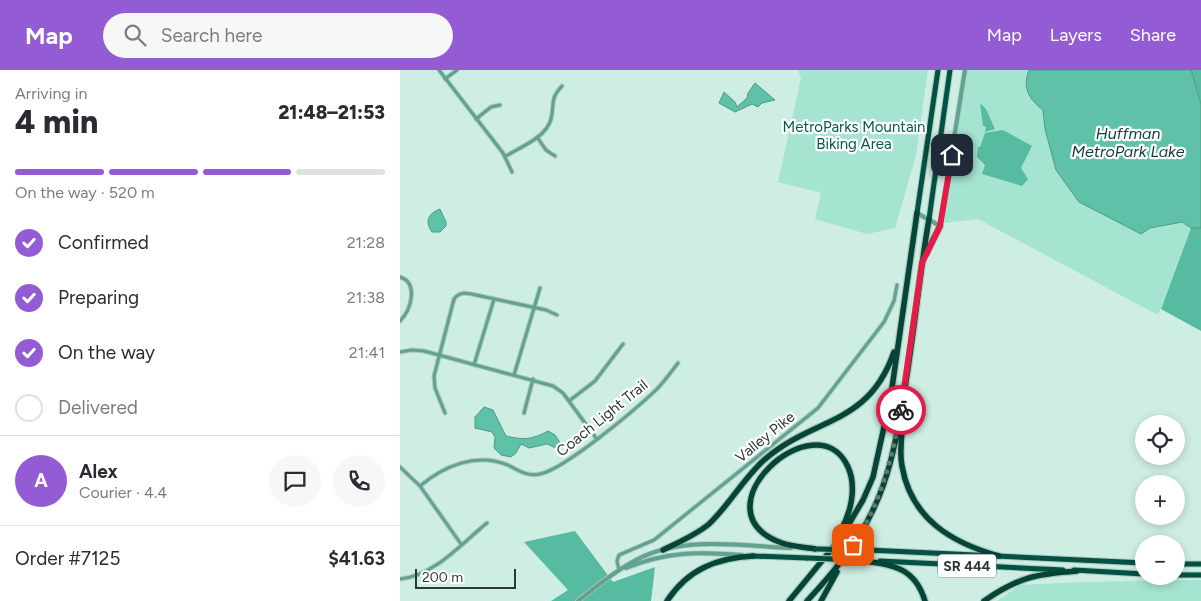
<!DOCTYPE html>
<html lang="en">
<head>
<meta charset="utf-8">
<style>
  :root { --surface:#fff; --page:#f7f7f7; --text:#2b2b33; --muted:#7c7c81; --line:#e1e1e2; --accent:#945cd4 }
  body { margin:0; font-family:Figtree,sans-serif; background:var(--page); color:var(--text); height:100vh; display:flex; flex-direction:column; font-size:19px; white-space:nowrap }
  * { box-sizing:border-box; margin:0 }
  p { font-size:16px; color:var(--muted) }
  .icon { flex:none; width:28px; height:28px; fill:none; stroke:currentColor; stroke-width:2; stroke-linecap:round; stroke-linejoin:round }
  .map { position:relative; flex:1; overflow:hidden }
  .panel { display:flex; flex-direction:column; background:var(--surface); width:400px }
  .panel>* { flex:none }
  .fabs { position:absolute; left:735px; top:345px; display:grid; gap:10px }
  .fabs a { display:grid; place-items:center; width:50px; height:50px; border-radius:50%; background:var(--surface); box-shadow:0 2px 8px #0003; font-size:25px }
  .scale { position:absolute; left:15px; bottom:12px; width:101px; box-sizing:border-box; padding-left:5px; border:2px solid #2c3834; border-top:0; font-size:14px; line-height:18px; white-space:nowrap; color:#2c3834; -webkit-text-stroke:4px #fff; paint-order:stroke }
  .pin { position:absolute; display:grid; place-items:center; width:42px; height:42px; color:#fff; margin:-21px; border-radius:10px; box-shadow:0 2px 8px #0006 }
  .courier { position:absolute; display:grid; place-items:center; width:50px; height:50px; margin:-25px; border:4px solid #e11d48; border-radius:50%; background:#fff; color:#222; box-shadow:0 1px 6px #0007 }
  .summary em { font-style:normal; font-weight:800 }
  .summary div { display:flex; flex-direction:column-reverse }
  .summary { display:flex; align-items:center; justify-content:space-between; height:85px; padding:0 15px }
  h1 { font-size:32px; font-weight:800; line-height:38px }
  .bar { display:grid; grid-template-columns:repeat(4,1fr); gap:8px 5px; align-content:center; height:60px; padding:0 15px }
  .bar i { height:6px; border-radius:4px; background:var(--line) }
  .bar .on { background:var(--accent) }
  .bar p { grid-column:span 4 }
  .line { display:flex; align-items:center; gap:12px; padding:0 15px; border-top:1px solid var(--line) }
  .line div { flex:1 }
  .round { display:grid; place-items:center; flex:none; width:52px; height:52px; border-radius:26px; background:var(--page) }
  ol { padding:0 15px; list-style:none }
  li { display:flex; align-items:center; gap:15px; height:55px }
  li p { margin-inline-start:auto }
  li .icon { padding:5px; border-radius:50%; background:var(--accent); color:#fff; stroke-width:4 }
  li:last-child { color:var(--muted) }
  li i { width:28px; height:28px; border:2px solid var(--line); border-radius:50% }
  header { display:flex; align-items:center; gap:30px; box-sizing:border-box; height:70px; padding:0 25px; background:var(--accent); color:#fff }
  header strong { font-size:24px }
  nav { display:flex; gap:28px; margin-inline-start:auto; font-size:18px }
  .search { width:350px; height:45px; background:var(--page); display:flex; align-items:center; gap:12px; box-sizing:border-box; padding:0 18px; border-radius:28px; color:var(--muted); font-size:19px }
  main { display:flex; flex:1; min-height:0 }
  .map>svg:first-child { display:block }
  .green { fill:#a5e4d1 }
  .forest { fill:#57bba1 }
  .water { fill:#5fc2a8; stroke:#509985 }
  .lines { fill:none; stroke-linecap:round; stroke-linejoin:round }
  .minor-casing { stroke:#aec9c0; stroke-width:5 }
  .tertiary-casing { stroke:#aec9c0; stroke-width:5.5 }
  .trunk-casing { stroke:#aec9c0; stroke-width:7 }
  .motorway-casing { stroke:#aec9c0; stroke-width:8 }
  .minor { stroke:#61a290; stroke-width:3 }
  .tertiary { stroke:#61a290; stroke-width:4 }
  .trunk { stroke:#025243; stroke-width:5 }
  .motorway { stroke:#044538; stroke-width:5.5 }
  .trunk-bridge-casing { stroke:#aec9c0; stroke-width:7; stroke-linecap:butt }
  .trunk-bridge { stroke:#025243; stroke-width:5 }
  .done { stroke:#657771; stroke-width:5; stroke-dasharray:0 9 }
  .route { stroke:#e11d48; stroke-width:6 }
  .labels { text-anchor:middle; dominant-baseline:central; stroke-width:4.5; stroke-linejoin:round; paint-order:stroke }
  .shield { fill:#fff; stroke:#6b7471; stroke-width:1 }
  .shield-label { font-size:14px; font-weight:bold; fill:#2c3834 }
  .park-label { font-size:15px; fill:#035b4a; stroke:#fff }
  .street-label { font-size:15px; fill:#2c3834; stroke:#fff }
  .water-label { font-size:16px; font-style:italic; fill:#134035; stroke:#fff }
</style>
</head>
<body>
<header>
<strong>Map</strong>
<div class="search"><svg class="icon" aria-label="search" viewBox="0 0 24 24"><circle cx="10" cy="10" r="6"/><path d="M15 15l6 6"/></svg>Search here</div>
<nav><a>Map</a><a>Layers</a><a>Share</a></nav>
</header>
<main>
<section class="panel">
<div class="summary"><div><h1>4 min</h1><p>Arriving in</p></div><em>21:48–21:53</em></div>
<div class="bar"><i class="on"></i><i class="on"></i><i class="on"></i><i></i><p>On the way · 520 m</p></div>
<ol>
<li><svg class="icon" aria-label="check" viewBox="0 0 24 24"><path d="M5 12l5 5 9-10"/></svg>Confirmed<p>21:28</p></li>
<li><svg class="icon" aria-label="check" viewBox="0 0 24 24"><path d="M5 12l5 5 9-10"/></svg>Preparing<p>21:38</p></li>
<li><svg class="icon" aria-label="check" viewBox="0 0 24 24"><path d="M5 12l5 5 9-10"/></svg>On the way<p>21:41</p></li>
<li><i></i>Delivered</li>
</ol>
<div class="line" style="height:90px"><b class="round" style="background:var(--accent);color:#fff">A</b><div><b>Alex</b><p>Courier · 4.4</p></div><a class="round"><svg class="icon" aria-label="chat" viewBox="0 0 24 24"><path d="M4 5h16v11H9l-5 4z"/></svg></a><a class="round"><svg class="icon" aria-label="phone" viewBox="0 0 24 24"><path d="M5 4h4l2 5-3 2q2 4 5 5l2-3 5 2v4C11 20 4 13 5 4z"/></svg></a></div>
<div class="line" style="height:65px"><div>Order #7125</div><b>$41.63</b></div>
</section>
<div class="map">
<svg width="801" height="531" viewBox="0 0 801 531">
  <rect width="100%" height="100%" fill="#ceede3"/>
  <path class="green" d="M398 0H528L516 85 495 158 467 164 415 149 421 123 378 112 401 8Z
    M564 0H629L625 9 633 33 643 40 645 59 656 100 679 132 750 158 782 152 791 158 758 245 578 149 544 153Z
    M801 510V531H597L620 515 685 512Z"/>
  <path class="forest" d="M791 0H801V34Z
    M580 33 586 39 595 59 585 62 586 57 583 56Z
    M603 60 632 76 621 98 628 109 622 116 582 104 585 95 577 87 578 77H580L585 63Z
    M791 158H801V261L761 239Z
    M175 461 213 512 255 497 251 531H151L168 520 124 472Z"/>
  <path class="water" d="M629 0H791L801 34V158H791L782 152 750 158 741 164 679 132 656 100 645 59 643 40C629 30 622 17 629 0Z
    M355 13 375 30 362 33 358 37 352 34 335 42 319 33 324 22 335 32 337 37 347 28 348 23Z
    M40 139 46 152V156L40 162H32C25 152 27 144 40 139Z
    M84 337 93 340 106 366C123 370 132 370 148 361L155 365 163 377 158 379 147 374 129 378 121 374 116 383 111 387 101 385 94 378 95 367 92 362 75 358V347Z"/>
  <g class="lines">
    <defs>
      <path id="minor" d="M39 0 103 83 112 102
        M45 9 57 0
        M76 49 91 37 100 35
        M137 67 146 80 155 86
        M106 86C120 77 146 68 151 49 155 34 149 30 162 16
        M0 207C19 213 11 240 0 251
        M0 282 12 280 24 281 153 316 163 323 196 368
        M74 295 94 229
        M114 305 140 218
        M169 331 195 311 223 274
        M45 343 35 318 34 306 54 229C60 221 67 223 76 225L146 240 157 245
        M124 343 133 309
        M0 397 20 416 61 474
        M20 416C44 396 76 382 108 395 118 400 127 407 140 404 165 399 236 339 256 320 264 312 271 302 278 293
        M219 500 217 491 219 485 254 470 418 338 484 252 494 231 497 215
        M0 509C34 506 62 473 87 453"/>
      <path id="tertiary" d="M517 143 540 156 565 0
        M226 498C268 481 298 482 342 485
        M178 531C198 515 219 498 242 487 286 466 344 476 391 478"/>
      <path id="trunk" d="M517 143 538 0
        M529 149 550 0
        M468 480 744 493
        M353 486 408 488
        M480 491 663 500
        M776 494H801
        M674 500 744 504
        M776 505H801"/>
      <path id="motorway" d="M526 184 540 156
        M503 350C502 365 499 381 502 396 511 449 552 473 599 486
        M416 479C405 477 393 477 382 473 292 441 417 328 448 397 457 417 451 443 440 462
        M263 480C279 472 296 465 309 454 330 434 343 409 364 390 414 346 468 357 494 282
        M458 490C490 495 514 495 525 531
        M267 531C288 499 317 488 353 486
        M389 531 440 469 463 430 473 407 491 325 517 143
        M407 531C432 504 456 476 472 442 488 410 495 376 501 341 513 277 518 213 529 149
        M421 531 437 502
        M584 531C619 507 636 504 677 501"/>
    </defs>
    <use href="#minor" class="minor-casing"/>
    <use href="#tertiary" class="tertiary-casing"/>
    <use href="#trunk" class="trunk-casing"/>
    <use href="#motorway" class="motorway-casing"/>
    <use href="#minor" class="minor"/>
    <use href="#tertiary" class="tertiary"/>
    <use href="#trunk" class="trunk"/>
    <use href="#motorway" class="motorway"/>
    <defs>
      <path id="trunk-bridge" d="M416 479 468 480
        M408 488 458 490"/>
    </defs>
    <use href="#trunk-bridge" class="trunk-bridge-casing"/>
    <use href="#trunk-bridge" class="trunk-bridge"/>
  </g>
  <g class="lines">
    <path class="done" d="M453 475C481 433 492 388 501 340"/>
    <path class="route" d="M501 340 522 193 540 156 552 85"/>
  </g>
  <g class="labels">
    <rect class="shield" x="538" y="484.5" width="58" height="23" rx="4"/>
    <g class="shield-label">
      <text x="567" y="496">SR 444</text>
    </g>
    <g class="park-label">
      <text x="454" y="57">MetroParks Mountain<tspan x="454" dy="17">Biking Area</tspan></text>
    </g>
    <g class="street-label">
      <text transform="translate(202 348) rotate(-39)">Coach Light Trail</text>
      <text transform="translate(365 367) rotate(-39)">Valley Pike</text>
    </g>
    <g class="water-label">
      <text x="728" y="63">Huffman<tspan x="728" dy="18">MetroPark Lake</tspan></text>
    </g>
  </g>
</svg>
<div class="fabs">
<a><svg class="icon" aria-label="locate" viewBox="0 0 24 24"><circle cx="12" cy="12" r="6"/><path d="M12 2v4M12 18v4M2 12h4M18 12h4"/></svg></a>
<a>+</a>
<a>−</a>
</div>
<div class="scale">200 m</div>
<div class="pin" style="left:453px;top:475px;background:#ea580c"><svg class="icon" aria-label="bag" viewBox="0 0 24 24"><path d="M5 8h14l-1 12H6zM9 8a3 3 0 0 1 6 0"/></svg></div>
<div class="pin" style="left:552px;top:85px;background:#1f2937"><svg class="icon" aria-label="home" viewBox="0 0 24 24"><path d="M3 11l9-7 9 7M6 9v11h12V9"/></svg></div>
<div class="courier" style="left:501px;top:340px"><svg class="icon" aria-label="bike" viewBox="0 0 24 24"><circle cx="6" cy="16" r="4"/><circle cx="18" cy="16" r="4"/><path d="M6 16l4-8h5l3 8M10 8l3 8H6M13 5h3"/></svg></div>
</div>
</main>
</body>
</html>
